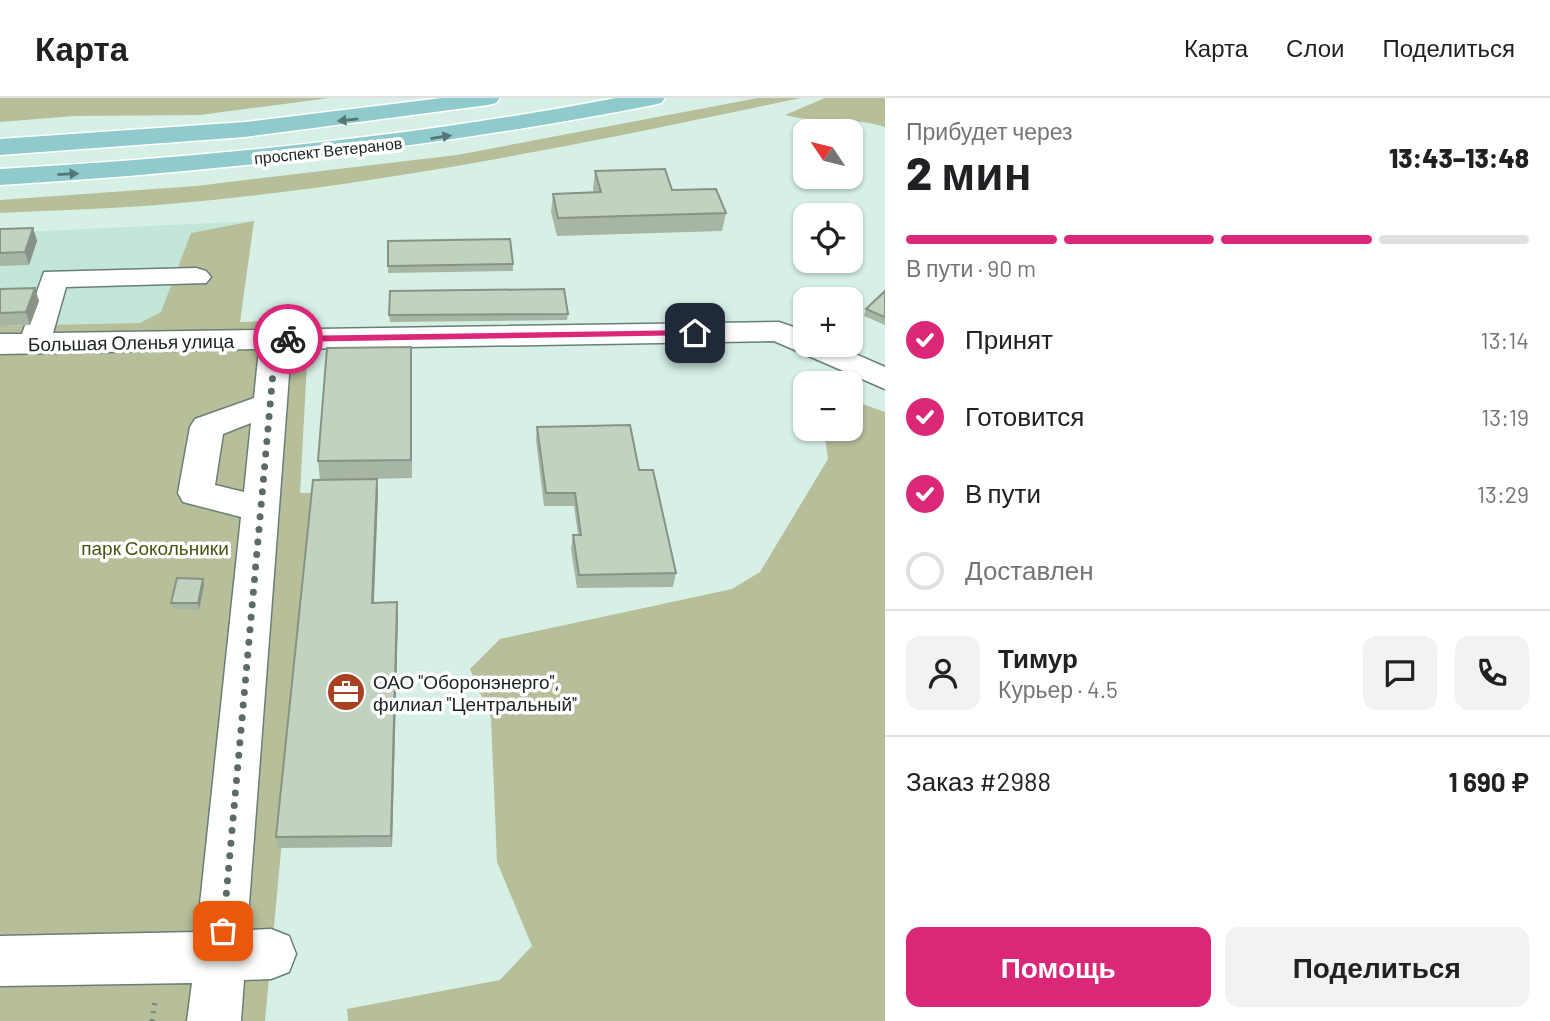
<!DOCTYPE html>
<html lang="ru">
<head>
<meta charset="utf-8">
<style>
  :root { --surface:#fff; --page:#f2f2f2; --text:#202124; --muted:#757577; --line:#e0e0e0; --accent:#db2777 }
  body { margin:0; font-family:Barlow,sans-serif; background:var(--page); color:var(--text); height:100vh; display:flex; flex-direction:column; font-size:26px; white-space:nowrap }
  * { box-sizing:border-box; margin:0 }
  p { font-size:23px; color:var(--muted) }
  .icon { flex:none; width:38px; height:38px; fill:none; stroke:currentColor; stroke-width:2; stroke-linecap:round; stroke-linejoin:round }
  .map { position:relative; flex:1; overflow:hidden }
  .panel { display:flex; flex-direction:column; background:var(--surface); width:665px }
  .panel>* { flex:none }
  .needle { width:46px; rotate:305deg }
  .tools { position:absolute; left:793px; top:21px; display:grid; gap:14px }
  .tools a { display:grid; place-items:center; width:70px; height:70px; border-radius:14px; background:var(--surface); box-shadow:0 2px 5px #0004; font-size:35px }
  .pin { position:absolute; display:grid; place-items:center; width:60px; height:60px; color:#fff; margin:-30px; border-radius:14px; box-shadow:0 4px 10px #0006 }
  .courier { position:absolute; display:grid; place-items:center; width:70px; height:70px; margin:-35px; border:5px solid #db2777; border-radius:50%; background:#fff; color:#222; box-shadow:0 2px 9px #0007 }
  .head em { font-style:normal; font-weight:800 }
  .head div { display:flex; flex-direction:column-reverse }
  .head { display:flex; align-items:center; justify-content:space-between; height:119px; padding:0 21px }
  h1 { font-size:46px; font-weight:800; line-height:52px }
  .bar { display:grid; grid-template-columns:repeat(4,1fr); gap:10px 7px; align-content:center; height:84px; padding:0 21px }
  .bar i { height:9px; border-radius:5px; background:var(--line) }
  .bar .current { background:var(--accent) }
  .bar p { grid-column:span 4 }
  .line { display:flex; align-items:center; gap:18px; padding:0 21px; border-top:2px solid var(--line) }
  .line div { flex:1 }
  .round { display:grid; place-items:center; flex:none; width:74px; height:74px; border-radius:14px; background:var(--page) }
  ol { padding:0 21px; list-style:none }
  li { display:flex; align-items:center; gap:21px; height:77px }
  li p { margin-inline-start:auto }
  li .icon { padding:7px; border-radius:50%; background:var(--accent); color:#fff; stroke-width:4 }
  li:last-child { color:var(--muted) }
  li i { width:38px; height:38px; border:4px solid var(--line); border-radius:50% }
  .cta { display:flex; gap:14px; margin-top:auto; padding:14px 21px }
  .cta a { flex:1; height:80px; border-radius:14px; background:var(--accent); color:#fff; font-size:28px; font-weight:800; line-height:80px; text-align:center }
  .cta a+a { background:var(--page); color:var(--text) }
  header { display:flex; align-items:center; gap:42px; box-sizing:border-box; height:98px; padding:0 35px; background:var(--surface); border-bottom:2px solid var(--line) }
  header strong { font-size:33px }
  nav { display:flex; gap:38px; margin-inline-start:auto; font-size:24px }
  main { display:flex; flex:1; min-height:0 }
  .map>svg:first-child { display:block }
  .built { fill:#c4e6d8 }
  .green { fill:#b7be9a }
  .lines { fill:none; stroke-linecap:round; stroke-linejoin:round }
  .minor-casing { stroke:#687f76; stroke-width:3 }
  .major-casing { stroke:#fff; stroke-width:3 }
  .path { stroke:#768881; stroke-width:5; stroke-dasharray:2 6; stroke-linecap:butt }
  .minor { fill:#fff; fill-rule:evenodd }
  .major { fill:#8fcbcc; fill-rule:evenodd }
  .wall { fill:#a7b5a5 }
  .shaded-wall { fill:#889386 }
  .building { fill:#c2d2c0; stroke:#889386; stroke-width:2 }
  .oneway { fill:#547776 }
  .route { fill:#db2777 }
  .done { stroke:#5b6b65; stroke-width:7; stroke-dasharray:0 12.6 }
  .labels { text-anchor:middle; dominant-baseline:central; stroke-width:7; stroke-linejoin:round; paint-order:stroke }
  .far-street-label { font-size:16px; fill:#19231f; stroke:#fff }
  .street-label { font-size:19px; fill:#19231f; stroke:#fff }
  .park-label { font-size:19px; fill:#4b5310; stroke:#fff }
  .poi-label { font-size:19px; fill:#19231f; stroke:#fff; text-anchor:start }
</style>
</head>
<body>
<header>
<strong>Карта</strong>
<nav><a>Карта</a><a>Слои</a><a>Поделиться</a></nav>
</header>
<main>
<div class="map">
<svg width="885" height="923" viewBox="0 0 885 923">
  <rect width="100%" height="100%" fill="#d6f0e6"/>
  <path class="built" d="M254 123 240 224 0 228V135Z"/>
  <path class="green" d="M0 0H329L200 17 75 18 0 24Z
    M758 0H801C592 44 382 88 169 106 113 111 56 112 0 115V102L196 88 457 57Z
    M825 0H885V29C852 18 819 26 785 17Z
    M254 123 240 224 297 222 309 228 300 395H315L265 923H0V228L140 225 161 214 191 135Z
    M851 302 885 314V923H348L347 911 500 882 532 848 497 764 491 620 470 571 500 541 732 491 760 474 828 361 824 331H850Z"/>
  <g class="lines">
    <defs>
      <path id="minor" d="M196 170 206 173 211 179 206 185 66 189 53 235 779 224 805 233V247H835L885 269V291L774 243 291 251 247 832 271 831 289 838 296 856 289 874 271 881 244 882 241 923H187L192 885 0 888V838L197 834 241 419 183 404 178 395 190 329 195 321 254 300 259 251 0 256V236H22L44 174ZM251 325 244 394 215 387 223 336Z"/>
      <path id="major" d="M442 0H500L496 5 488 7 245 39 0 57V41L245 24Z
        M616 0H665L661 5 653 7C437 49 220 74 0 87V71C207 59 412 39 616 0Z"/>
    </defs>
    <use href="#minor" class="minor-casing"/>
    <use href="#major" class="major-casing"/>
    <path class="path" d="M152 923 155 903"/>
    <use href="#minor" class="minor"/>
    <use href="#major" class="major"/>
  </g>
  <path class="wall" d="M595 73 672 92 726 115 722 133 557 138 551 114 553 96 594 95 593 91Z
    M33 130 37 143 29 167 0 168V131Z
    M388 143 513 166V173L388 175Z
    M0 191 39 203 30 227 0 228Z
    M885 193V227L864 218 866 211Z
    M568 216 567 222 390 224 389 217Z
    M412 268V380L320 382 318 363Z
    M537 329 639 372 676 475 673 489 577 490 571 451 573 437H578L574 408H544L536 342Z
    M378 395 374 505 398 517 392 749 279 750 276 739Z
    M203 481 204 487 199 512 173 511 171 505Z"/>
  <path class="shaded-wall" d="M33 130 37 143 29 167 25 154Z
    M35 190 39 203 30 227 26 214Z
    M377 381 378 395 373 518 372 505Z
    M203 481 204 487 199 512 198 505Z
    M397 504 398 517 392 749 391 738Z"/>
  <path class="building" d="M665 71 672 92 716 91 726 115 558 120 553 96 601 94 595 73Z
    M33 130 25 154 0 155V131Z
    M510 141 513 166 388 168V143Z
    M35 190 26 214 0 215V191Z
    M564 191 568 216 389 217 390 193Z
    M885 193V219L866 211Z
    M411 249V362L318 363 327 250Z
    M630 327 639 372H653L676 475 579 477 573 437H581L575 395H546L537 329Z
    M377 381 372 505 397 504 391 738 276 739 313 382Z
    M177 480 203 481 198 505H171Z"/>
  <defs><path id="oneway-solid" d="M-6-.8H1V-3.2L6.5 0L1 3.2V.8H-6Z" transform="scale(1.75)"/></defs>
  <g class="oneway">
    <use href="#oneway-solid" transform="translate(348 22) rotate(174)"/>
    <use href="#oneway-solid" transform="translate(441 39) rotate(-9)"/>
    <use href="#oneway-solid" transform="translate(68 76) rotate(-3)"/>
  </g>
  <path class="route" d="M695 232 699 237 288 244 284 241 288 238Z"/>
  <g class="lines">
    <path class="done" d="M223 833 276 241H288"/>
  </g>
  <defs>
    <symbol id="office-disc" viewBox="-11 -11 22 22"><circle r="9.5" fill="#a84021" stroke="#fff"/><path d="M-6-3h4V-5.5h4V-3h4V5H-6ZM-1-4.5V-3h2v-1.5ZM-6 0V1H6V0Z" fill="#fff"/></symbol>
  </defs>
  <g fill-rule="evenodd">
    <use href="#office-disc" x="324" y="572" width="44" height="44"/>
  </g>
  <g class="labels">
    <g class="far-street-label">
      <text transform="translate(328 52) rotate(-6)">проспект Ветеранов</text>
    </g>
    <g class="street-label">
      <text transform="translate(131 244) rotate(-1)">Большая Оленья улица</text>
    </g>
    <g class="park-label">
      <text x="155" y="449">парк Сокольники</text>
    </g>
    <g class="poi-label">
      <text x="373" y="583">ОАО "Оборонэнерго",<tspan x="373" dy="22">филиал "Центральный"</tspan></text>
    </g>
  </g>
</svg>
<div class="tools">
<a><svg class="needle" viewBox="-14 -14 28 28"><path d="M0-13l5 13h-10z" fill="#e53935"/><path d="M0 13l5-13h-10z" fill="#757577"/></svg></a>
<a><svg class="icon" aria-label="locate" viewBox="0 0 24 24"><circle cx="12" cy="12" r="6"/><path d="M12 2v4M12 18v4M2 12h4M18 12h4"/></svg></a>
<a>+</a>
<a>−</a>
</div>
<div class="pin" style="left:223px;top:833px;background:#ea580c"><svg class="icon" aria-label="bag" viewBox="0 0 24 24"><path d="M5 8h14l-1 12H6zM9 8a3 3 0 0 1 6 0"/></svg></div>
<div class="pin" style="left:695px;top:235px;background:#1f2937"><svg class="icon" aria-label="home" viewBox="0 0 24 24"><path d="M3 11l9-7 9 7M6 9v11h12V9"/></svg></div>
<div class="courier" style="left:288px;top:241px"><svg class="icon" aria-label="bike" viewBox="0 0 24 24"><circle cx="6" cy="16" r="4"/><circle cx="18" cy="16" r="4"/><path d="M6 16l4-8h5l3 8M10 8l3 8H6M13 5h3"/></svg></div>
</div>
<section class="panel">
<div class="head"><div><h1>2 мин</h1><p>Прибудет через</p></div><em>13:43–13:48</em></div>
<div class="bar"><i class="current"></i><i class="current"></i><i class="current"></i><i></i><p>В пути · 90 m</p></div>
<ol>
<li><svg class="icon" aria-label="check" viewBox="0 0 24 24"><path d="M5 12l5 5 9-10"/></svg>Принят<p>13:14</p></li>
<li><svg class="icon" aria-label="check" viewBox="0 0 24 24"><path d="M5 12l5 5 9-10"/></svg>Готовится<p>13:19</p></li>
<li><svg class="icon" aria-label="check" viewBox="0 0 24 24"><path d="M5 12l5 5 9-10"/></svg>В пути<p>13:29</p></li>
<li><i></i>Доставлен</li>
</ol>
<div class="line" style="height:126px"><a class="round"><svg class="icon" aria-label="person" viewBox="0 0 24 24"><circle cx="12" cy="8" r="4"/><path d="M4 21q1-7 8-7t8 7"/></svg></a><div><b>Тимур</b><p>Курьер · 4.5</p></div><a class="round"><svg class="icon" aria-label="chat" viewBox="0 0 24 24"><path d="M4 5h16v11H9l-5 4z"/></svg></a><a class="round"><svg class="icon" aria-label="phone" viewBox="0 0 24 24"><path d="M5 4h4l2 5-3 2q2 4 5 5l2-3 5 2v4C11 20 4 13 5 4z"/></svg></a></div>
<div class="line" style="height:91px"><div>Заказ #2988</div><b>1 690 ₽</b></div>
<div class="cta"><a>Помощь</a><a>Поделиться</a></div>
</section>
</main>
</body>
</html>
